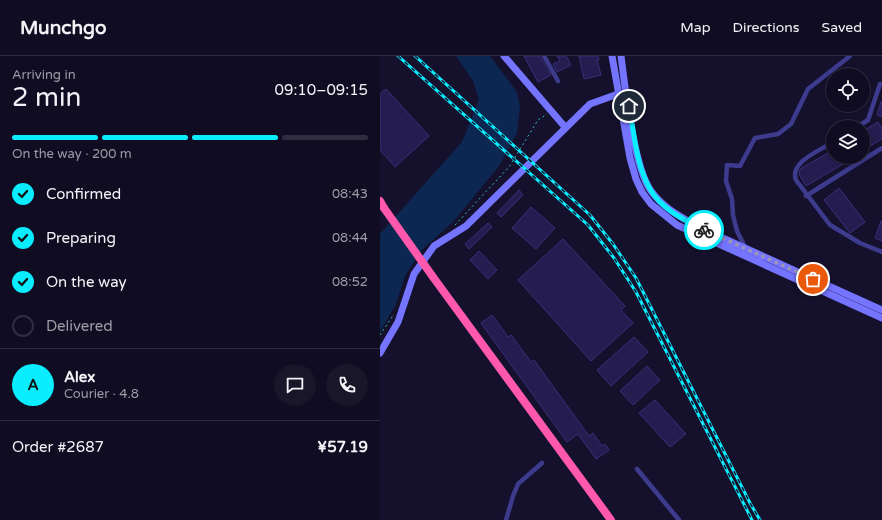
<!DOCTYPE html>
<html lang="en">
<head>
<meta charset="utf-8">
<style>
  :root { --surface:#100d22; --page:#19162a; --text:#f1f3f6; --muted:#9c9ca5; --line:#302d40; --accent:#09edff }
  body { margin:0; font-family:"Varela Round",sans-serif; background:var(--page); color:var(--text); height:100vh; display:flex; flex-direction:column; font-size:15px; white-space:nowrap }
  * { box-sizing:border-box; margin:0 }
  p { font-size:13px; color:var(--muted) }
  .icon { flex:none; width:22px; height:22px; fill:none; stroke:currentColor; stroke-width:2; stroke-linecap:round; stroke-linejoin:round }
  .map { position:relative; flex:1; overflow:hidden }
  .drawer { display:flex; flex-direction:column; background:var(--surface); width:380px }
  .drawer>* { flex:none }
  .controls { position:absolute; left:446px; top:12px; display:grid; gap:8px }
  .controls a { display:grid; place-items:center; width:44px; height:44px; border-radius:50%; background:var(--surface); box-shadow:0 2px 6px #0003,0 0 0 1px var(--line); font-size:20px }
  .pin { position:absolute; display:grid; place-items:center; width:34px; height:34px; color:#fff; margin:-17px; border:2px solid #fff; border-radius:50%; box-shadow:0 1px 4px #0007 }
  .courier { position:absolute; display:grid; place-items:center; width:40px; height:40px; margin:-20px; border:3px solid #09edff; border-radius:50%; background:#fff; color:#222; box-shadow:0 1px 5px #0007 }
  .overview em { font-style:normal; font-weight:600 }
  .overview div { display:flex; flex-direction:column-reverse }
  .overview { display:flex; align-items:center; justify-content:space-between; height:68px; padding:0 12px }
  h1 { font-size:26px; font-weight:600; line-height:30px }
  .bar { display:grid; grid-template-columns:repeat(4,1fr); gap:6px 4px; align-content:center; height:48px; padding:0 12px }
  .bar i { height:5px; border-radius:3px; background:var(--line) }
  .bar .on { background:var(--accent) }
  .bar p { grid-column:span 4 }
  .line { display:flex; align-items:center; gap:10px; padding:0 12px; border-top:1px solid var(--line) }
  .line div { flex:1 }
  .round { display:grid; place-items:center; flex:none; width:42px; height:42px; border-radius:21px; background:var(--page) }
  ol { padding:0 12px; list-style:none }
  li { display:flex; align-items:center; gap:12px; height:44px }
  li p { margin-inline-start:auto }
  li .icon { padding:4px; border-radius:50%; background:var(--accent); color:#111; stroke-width:4 }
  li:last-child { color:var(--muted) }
  li i { width:22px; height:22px; border:2px solid var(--line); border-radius:50% }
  header { display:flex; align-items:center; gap:24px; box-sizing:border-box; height:56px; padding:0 20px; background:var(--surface); border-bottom:1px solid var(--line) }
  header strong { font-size:19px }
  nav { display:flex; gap:22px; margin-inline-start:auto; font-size:14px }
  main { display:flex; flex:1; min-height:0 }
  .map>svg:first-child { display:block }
  .water { fill:#0c2751 }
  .building { fill:#251c4f; stroke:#3b2e7b }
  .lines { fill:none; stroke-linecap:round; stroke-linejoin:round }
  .path { stroke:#2dc3b6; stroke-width:1; stroke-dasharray:2 3; stroke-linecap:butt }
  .street { stroke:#3c3b8d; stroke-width:4.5 }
  .secondary { stroke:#7474ff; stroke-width:7 }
  .highway { stroke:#ff58ad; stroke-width:8 }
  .rail-casing { stroke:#09edff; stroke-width:3 }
  .rail { stroke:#15112d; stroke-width:1.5; stroke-dasharray:4.5; stroke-linecap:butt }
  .highway-bridge { stroke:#ff58ad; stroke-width:8 }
  .done { stroke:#9996b6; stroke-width:4; stroke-dasharray:0 7.2 }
  .route { stroke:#09edff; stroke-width:5 }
</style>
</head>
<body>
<header>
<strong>Munchgo</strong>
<nav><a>Map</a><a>Directions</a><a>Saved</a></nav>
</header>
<main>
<section class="drawer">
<div class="overview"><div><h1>2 min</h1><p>Arriving in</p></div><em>09:10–09:15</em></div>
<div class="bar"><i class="on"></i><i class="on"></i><i class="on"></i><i></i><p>On the way · 200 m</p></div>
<ol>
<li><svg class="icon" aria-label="check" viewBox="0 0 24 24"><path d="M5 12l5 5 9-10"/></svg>Confirmed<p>08:43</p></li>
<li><svg class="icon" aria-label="check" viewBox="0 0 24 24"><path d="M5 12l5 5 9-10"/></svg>Preparing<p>08:44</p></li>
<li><svg class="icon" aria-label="check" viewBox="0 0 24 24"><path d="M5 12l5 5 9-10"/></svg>On the way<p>08:52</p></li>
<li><i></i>Delivered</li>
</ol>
<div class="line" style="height:72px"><b class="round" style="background:var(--accent);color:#111">A</b><div><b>Alex</b><p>Courier · 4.8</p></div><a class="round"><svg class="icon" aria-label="chat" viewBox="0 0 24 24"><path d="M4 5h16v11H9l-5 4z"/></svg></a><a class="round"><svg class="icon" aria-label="phone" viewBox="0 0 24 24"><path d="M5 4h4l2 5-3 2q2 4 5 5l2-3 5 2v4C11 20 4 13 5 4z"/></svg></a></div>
<div class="line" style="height:52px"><div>Order #2687</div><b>¥57.19</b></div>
</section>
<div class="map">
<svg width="502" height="464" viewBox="0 0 502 464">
  <rect width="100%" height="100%" fill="#15112d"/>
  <path class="water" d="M76 0H110L137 36 140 51 137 77 119 110 74 165 43 193 25 220 16 248 0 276V178L82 86 99 43 93 25Z"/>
  <path class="building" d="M144 0H160L171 19 158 26Z
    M177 0H186L191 9 177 16 173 8 180 5Z
    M199 0H218L219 4H217L221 19 204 23Z
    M6 33 49 80 15 111 0 94V38Z
    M501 46H502V61L497 59Z
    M498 66 502 72V83L483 94V75Z
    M453 94V101H460L463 108 426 130 419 118 420 113Z
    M459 132 485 166 470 177 444 144Z
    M139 134 143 139 121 161 117 157Z
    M151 151 175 172 156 193 132 172Z
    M501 165H502V185L495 182Z
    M108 167 112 171 89 193 85 188Z
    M183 183 245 250 241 254 253 267 211 305 138 224Z
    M99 195 117 214 108 223 90 204Z
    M112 259 128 281 131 279 151 306 154 304 209 380 213 377 222 390 225 388 229 394 216 403 198 378 187 386 101 267Z
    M254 281 268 296 231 330 217 314Z
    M267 310 280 324 253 349 240 335Z
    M275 344 306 378 290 391 259 357Z"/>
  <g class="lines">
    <path class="path" d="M75 169 129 111 158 64 167 58
      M0 279 14 258"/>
    <path class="street" d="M164 0 178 25
      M477 71 488 64 500 28
      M453 86C441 94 409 106 416 124L450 169 480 187 502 196
      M426 140 502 92
      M365 191 357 175 353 159 352 143 346 125 347 109 360 110 375 82 398 78 411 68 428 33 470 0
      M257 413 299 464
      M126 464 133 440 138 428 162 407"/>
    <path class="secondary" d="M124 0 185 71
      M232 0 250 102 256 123 262 136 271 148 297 169 502 262
      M241 0C245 31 254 112 271 135 284 153 305 164 325 174L502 254
      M0 297 18 266 34 218 54 190 86 170 210 48 238 38"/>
    <path class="highway" d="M0 145 4 152
      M53 221 231 464"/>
    <defs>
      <path id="rail" d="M18 0 208 169 234 202 256 236 372 464
        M35 0 210 159 233 188 256 222 370 447 380 464"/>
    </defs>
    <use href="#rail" class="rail-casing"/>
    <use href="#rail" class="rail"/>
    <path class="highway-bridge" d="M4 152 53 221"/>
  </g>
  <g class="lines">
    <path class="done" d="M324 174 433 223"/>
    <path class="route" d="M249 50C254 76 256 109 270 133 281 153 305 164 324 174"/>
  </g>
</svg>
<div class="controls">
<a><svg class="icon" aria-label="locate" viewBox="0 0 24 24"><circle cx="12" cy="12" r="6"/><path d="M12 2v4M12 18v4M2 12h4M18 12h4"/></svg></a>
<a><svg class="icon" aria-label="layers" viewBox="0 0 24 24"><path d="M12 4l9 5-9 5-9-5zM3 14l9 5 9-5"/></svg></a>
</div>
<div class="pin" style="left:433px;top:223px;background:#ea580c"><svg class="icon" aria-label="bag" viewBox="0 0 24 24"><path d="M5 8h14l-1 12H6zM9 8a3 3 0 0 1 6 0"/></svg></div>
<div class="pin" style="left:249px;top:50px;background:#1f2937"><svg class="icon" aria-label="home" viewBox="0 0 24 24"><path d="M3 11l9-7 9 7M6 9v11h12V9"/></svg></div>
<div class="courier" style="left:324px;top:174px"><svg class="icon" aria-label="bike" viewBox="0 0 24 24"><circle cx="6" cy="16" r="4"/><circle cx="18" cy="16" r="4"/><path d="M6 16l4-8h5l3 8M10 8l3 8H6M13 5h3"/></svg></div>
</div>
</main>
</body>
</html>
